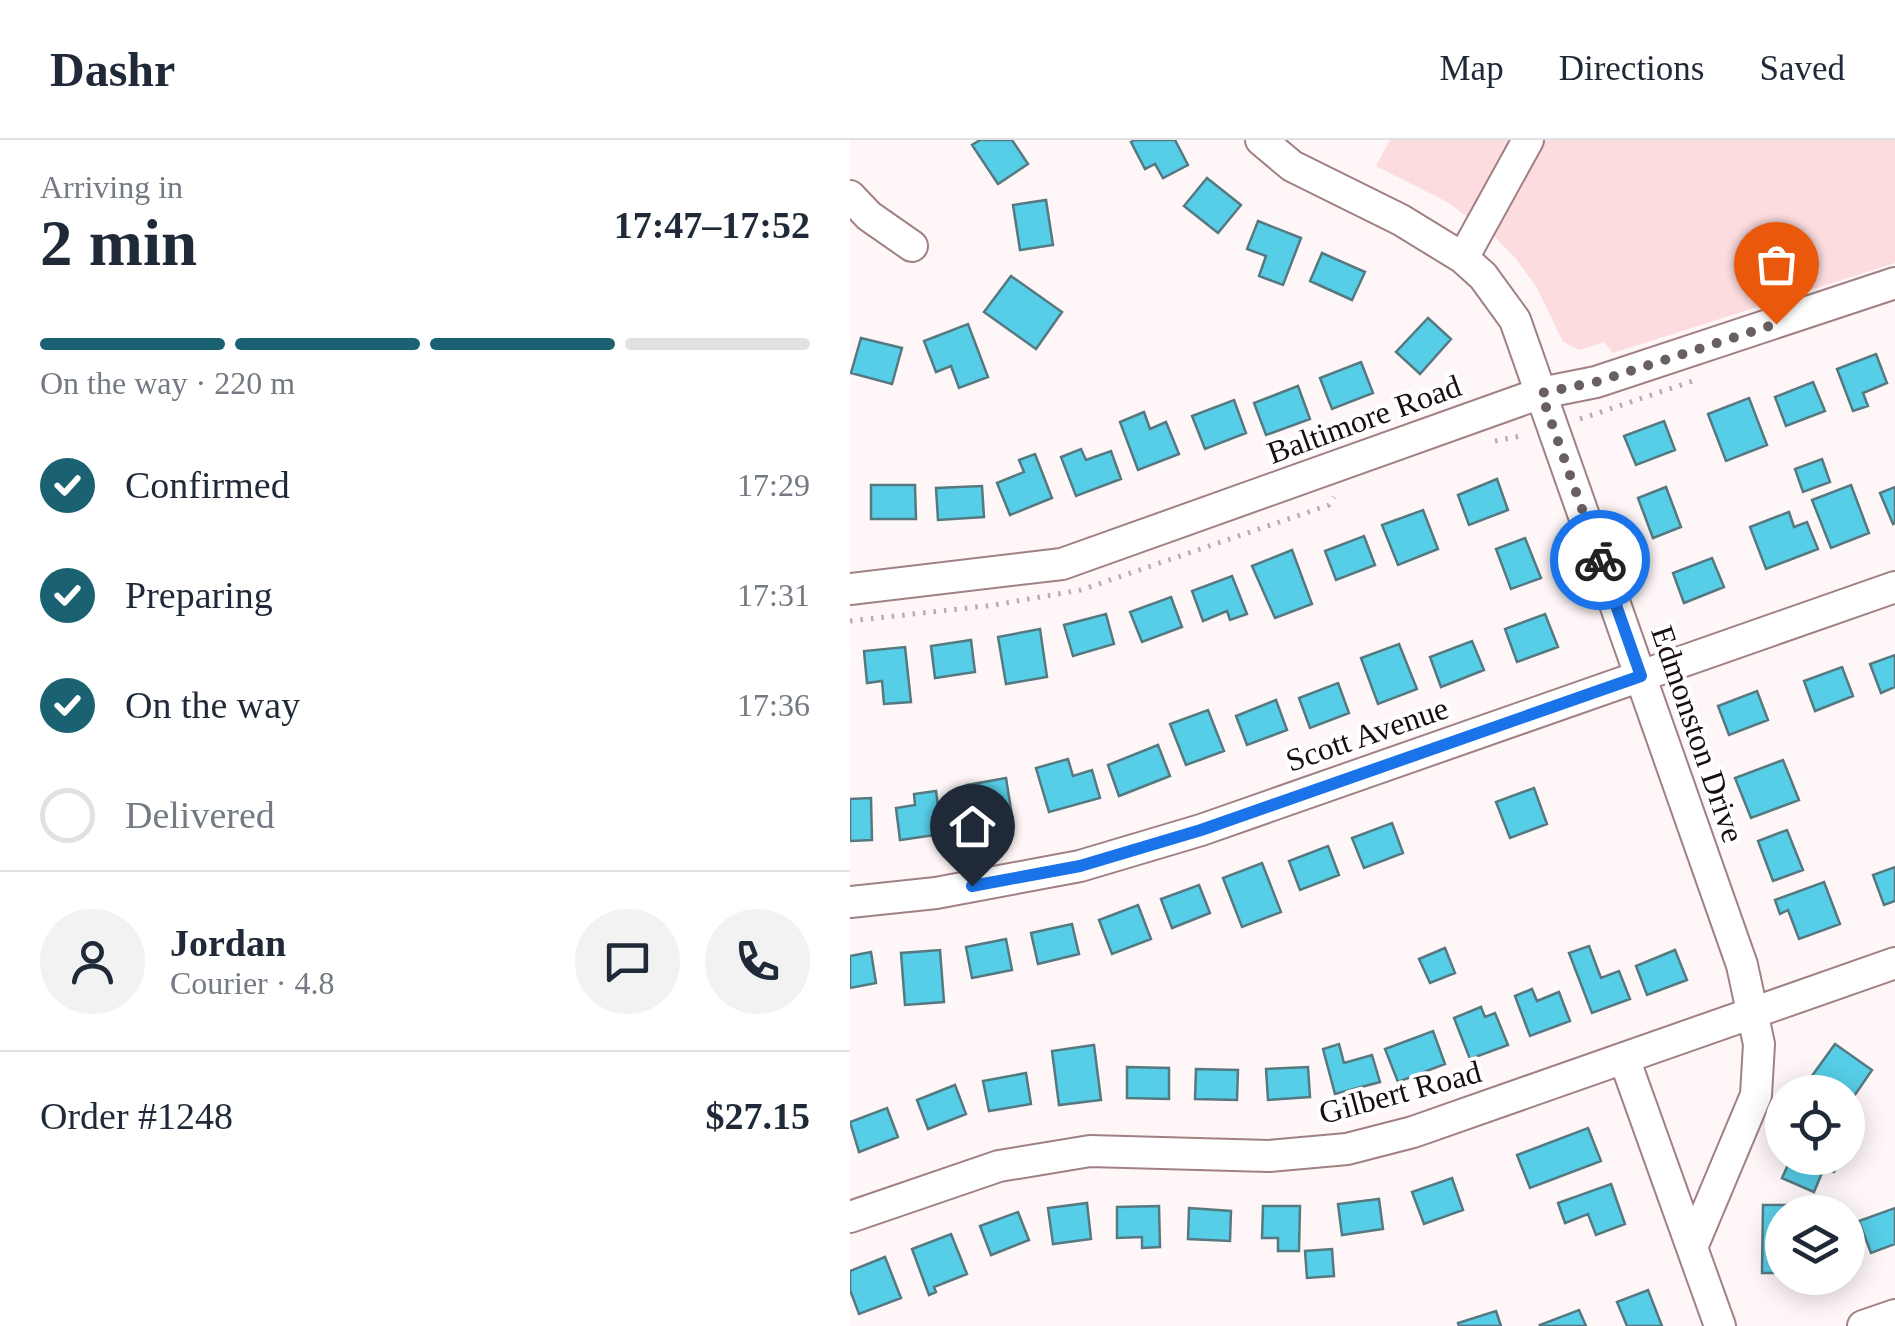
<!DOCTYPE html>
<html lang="en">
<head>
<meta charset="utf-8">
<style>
  :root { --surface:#fff; --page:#f2f2f3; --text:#1f2937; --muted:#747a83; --line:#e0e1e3; --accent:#1a6271 }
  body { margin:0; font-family:Georgia,serif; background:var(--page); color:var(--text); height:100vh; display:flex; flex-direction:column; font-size:38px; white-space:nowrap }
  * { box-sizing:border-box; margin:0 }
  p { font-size:32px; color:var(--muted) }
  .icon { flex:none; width:55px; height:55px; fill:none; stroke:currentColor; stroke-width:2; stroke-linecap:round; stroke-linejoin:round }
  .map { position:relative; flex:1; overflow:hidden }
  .panel { display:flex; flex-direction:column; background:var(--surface); width:850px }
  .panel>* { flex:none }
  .fabs { position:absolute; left:915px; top:935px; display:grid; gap:20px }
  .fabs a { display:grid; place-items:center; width:100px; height:100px; border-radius:50%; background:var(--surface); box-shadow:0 5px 25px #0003; font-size:50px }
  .pin { position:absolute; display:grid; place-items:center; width:85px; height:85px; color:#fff; margin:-102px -42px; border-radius:50% 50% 50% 0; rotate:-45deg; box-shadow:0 0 10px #0007 }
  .pin .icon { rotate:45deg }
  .courier { position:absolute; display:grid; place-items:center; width:100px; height:100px; margin:-50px; border:8px solid #1a73e8; border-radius:50%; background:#fff; color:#222; box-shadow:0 2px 12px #0007 }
  .summary em { font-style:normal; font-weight:800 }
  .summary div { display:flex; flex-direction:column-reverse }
  .summary { display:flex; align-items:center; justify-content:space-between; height:170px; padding:0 40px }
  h1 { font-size:65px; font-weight:800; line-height:75px }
  .bar { display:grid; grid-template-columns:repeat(4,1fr); gap:15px 10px; align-content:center; height:120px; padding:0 40px }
  .bar i { height:12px; border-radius:8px; background:var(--line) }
  .bar .on { background:var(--accent) }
  .bar p { grid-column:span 4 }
  .line { display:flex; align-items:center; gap:25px; padding:0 40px; border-top:2px solid var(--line) }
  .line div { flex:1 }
  .round { display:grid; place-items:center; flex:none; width:105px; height:105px; border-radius:52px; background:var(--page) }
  ol { padding:0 40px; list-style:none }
  li { display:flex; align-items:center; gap:30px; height:110px }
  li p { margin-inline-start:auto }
  li .icon { padding:10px; border-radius:50%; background:var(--accent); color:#fff; stroke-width:4 }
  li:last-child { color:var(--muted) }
  li i { width:55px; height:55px; border:5px solid var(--line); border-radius:50% }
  header { display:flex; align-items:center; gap:60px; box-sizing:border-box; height:140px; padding:0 50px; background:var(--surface); border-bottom:2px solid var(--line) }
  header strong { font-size:48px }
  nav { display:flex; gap:55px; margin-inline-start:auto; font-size:35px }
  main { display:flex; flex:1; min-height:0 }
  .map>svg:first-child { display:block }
  .green { fill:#fcdcdf }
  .building { fill:#56cee7; stroke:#567981; stroke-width:2.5 }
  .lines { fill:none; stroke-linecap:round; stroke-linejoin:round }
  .minor-casing { stroke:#a18083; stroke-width:34 }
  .path { stroke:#b7adaf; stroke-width:5; stroke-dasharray:2.5 8; stroke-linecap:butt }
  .minor { stroke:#fff; stroke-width:30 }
  .done { stroke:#695f60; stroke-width:10; stroke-dasharray:0 18 }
  .route { stroke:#1a73e8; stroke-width:12 }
  .labels { text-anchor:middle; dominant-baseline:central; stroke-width:8; stroke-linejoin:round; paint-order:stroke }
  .street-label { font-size:32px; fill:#190d0f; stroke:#fff }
</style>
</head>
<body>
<header>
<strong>Dashr</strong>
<nav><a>Map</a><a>Directions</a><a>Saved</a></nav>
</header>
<main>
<section class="panel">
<div class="summary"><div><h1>2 min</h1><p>Arriving in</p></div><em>17:47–17:52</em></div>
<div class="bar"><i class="on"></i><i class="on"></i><i class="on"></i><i></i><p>On the way · 220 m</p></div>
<ol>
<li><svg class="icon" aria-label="check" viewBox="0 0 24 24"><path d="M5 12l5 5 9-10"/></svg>Confirmed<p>17:29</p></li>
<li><svg class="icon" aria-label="check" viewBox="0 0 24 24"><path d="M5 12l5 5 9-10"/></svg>Preparing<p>17:31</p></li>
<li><svg class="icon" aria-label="check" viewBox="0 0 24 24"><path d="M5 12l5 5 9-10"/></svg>On the way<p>17:36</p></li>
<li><i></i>Delivered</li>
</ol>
<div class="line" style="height:180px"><a class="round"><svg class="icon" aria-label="person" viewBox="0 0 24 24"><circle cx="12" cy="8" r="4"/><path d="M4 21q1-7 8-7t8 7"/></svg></a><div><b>Jordan</b><p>Courier · 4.8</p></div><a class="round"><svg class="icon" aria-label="chat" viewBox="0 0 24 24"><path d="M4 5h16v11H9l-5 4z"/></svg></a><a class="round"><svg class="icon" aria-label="phone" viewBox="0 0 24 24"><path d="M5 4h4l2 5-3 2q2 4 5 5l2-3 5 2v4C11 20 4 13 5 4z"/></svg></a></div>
<div class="line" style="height:130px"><div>Order #1248</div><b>$27.15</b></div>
</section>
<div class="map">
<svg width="1045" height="1186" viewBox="0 0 1045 1186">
  <rect width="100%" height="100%" fill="#fef6f7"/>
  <path class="green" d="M540 0H1045V123L763 213 754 202 730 210 713 202 687 148 666 119 644 96 597 62 526 26Z"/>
  <path class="building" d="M130 0H162L178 24 148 44 122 5Z
    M285 0H325L338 25 313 38 305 24 295 29 281 2Z
    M357 38 391 65 368 93 334 66Z
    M196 60 203 105 170 110 163 65Z
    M408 81 451 98 433 145 409 136 416 116 397 109Z
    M472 113 515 132 502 160 460 141Z
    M161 136 212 172 186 209 134 172Z
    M578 178 601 199 570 234 546 212Z
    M118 184 138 237 109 248 101 226 86 232 74 201Z
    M11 198 52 208 42 244 1 233Z
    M1026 214 1037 243 1013 253 1018 266 1003 271 987 229Z
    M511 222 523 253 482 269 470 238Z
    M963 242 975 271 936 286 925 257Z
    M448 246 460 279 416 295 404 263Z
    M899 258 917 305 876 321 858 274Z
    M384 260 396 293 355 309 342 276Z
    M294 272 300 289 316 282 329 314 288 330 270 282Z
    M814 281 825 310 786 325 774 296Z
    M231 309 236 320 261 311 271 339 226 356 211 317Z
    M185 314 202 358 160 375 147 343 174 332 169 320Z
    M972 319 980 342 953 352 945 329Z
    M647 339 658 370 619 385 608 355Z
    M21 345H65L66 379H21Z
    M1001 345 1019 393 981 408 962 360Z
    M132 346 134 377 88 380 86 348Z
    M816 347 831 387 803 398 788 358Z
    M1045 347V383L1043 384 1030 353Z
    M573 370 588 409 548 425 532 385Z
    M939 372 944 387 957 382 968 409 916 429 900 387Z
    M514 396 525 425 486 440 475 411Z
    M675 398 691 438 661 449 646 409Z
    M442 410 462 464 425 478 402 426Z
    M862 418 874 447 834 463 823 433Z
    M382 436 397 474 380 480 377 471 353 481 342 451Z
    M321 457 332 487 292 502 280 472Z
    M256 474 264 504 223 516 214 485Z
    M695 474 708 507 667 522 655 489Z
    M190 489 197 537 156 544 148 497Z
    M121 500 125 532 85 538 81 506Z
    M622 501 634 530 591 547 580 517Z
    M549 504 567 549 528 564 511 518Z
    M55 507 61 562 34 564 32 541 17 543 14 511Z
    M1045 515V547L1031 553 1020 524Z
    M992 527 1003 556 965 571 954 541Z
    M488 543 499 573 460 588 449 558Z
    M907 551 918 580 879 595 868 566Z
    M426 560 437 590 397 605 386 576Z
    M358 570 374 611 336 625 320 584Z
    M308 605 320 636 269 656 258 625Z
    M218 619 223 636 242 630 250 658 199 672 186 628Z
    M933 620 949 660 901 678 885 638Z
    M156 638 163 682 124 689 117 645Z
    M684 648 697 684 660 698 646 662Z
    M86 651 92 694 50 700 46 668 65 665 64 654Z
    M21 658 22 700 0 701V659Z
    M542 683 553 713 514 728 502 698Z
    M937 690 953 730 923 741 908 701Z
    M478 706 489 735 450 750 439 721Z
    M412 723 431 772 392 787 373 738Z
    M1045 727V761L1034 765 1023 735Z
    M974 742 990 784 949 799 938 770 930 774 925 760Z
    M349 745 360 773 322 788 311 759Z
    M288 765 301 799 262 814 249 780Z
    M222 784 229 814 188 824 181 793Z
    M156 799 162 830 122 838 116 807Z
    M739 806 751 838 769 831 780 859 742 873 719 813Z
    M595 808 605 833 580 843 569 819Z
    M90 810 94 862 55 865 51 813Z
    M825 810 837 840 797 855 786 826Z
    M21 812 26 843 0 848V816Z
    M682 849 687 861 709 852 720 881 680 896 665 856Z
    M631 867 635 877 645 873 658 905 620 919 604 878Z
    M583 891 595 924 548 942 535 909Z
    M489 904 494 923 522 915 530 942 485 954 473 909Z
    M985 904 1022 930 998 965V952H977L959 940Z
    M244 905 251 960 209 965 202 911Z
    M277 927 319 928V959L277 958Z
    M458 927 460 957 418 960 416 929Z
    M346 929 388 930 387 960 345 959Z
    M176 933 181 964 139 971 133 941Z
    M105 945 116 974 78 989 67 960Z
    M37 968 48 997 9 1012 0 982Z
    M738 988 751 1021 680 1048 667 1015Z
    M941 1018H990L984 1032 974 1028 964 1052 932 1038Z
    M602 1038 613 1070 574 1084 562 1052Z
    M761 1044 775 1084 746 1095 738 1074 715 1083 708 1063Z
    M529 1059 533 1089 492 1095 488 1064Z
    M237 1063 241 1099 203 1104 198 1068Z
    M913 1065H946V1072H932V1133H912Z
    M309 1066 310 1107 292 1108V1097L267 1098V1067Z
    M413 1066H450L449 1111H428V1098H412Z
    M339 1068 381 1071 380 1101 338 1099Z
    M1045 1068V1104L1021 1113 1009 1081Z
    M168 1072 179 1100 141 1115 130 1086Z
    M101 1094 117 1134 84 1147 86 1152 79 1155 62 1109Z
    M482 1109 484 1136 457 1138 455 1111Z
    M35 1117 51 1158 9 1174 0 1150V1131Z
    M798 1150 812 1186H777L767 1162Z
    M729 1170 736 1186H691L690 1185Z
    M646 1171 651 1186H609L608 1183Z"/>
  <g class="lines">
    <defs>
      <path id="minor" d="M411 0 442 26 551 80 613 118 633 136 665 180 892 825 909 904 906 955 843 1105
        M0 56 19 76 62 106
        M613 118 678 0
        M0 449 212 424 691 253 746 242 1045 143
        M0 762 86 753 230 726 351 690 1045 447
        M774 918 870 1186
        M0 1077 149 1026 240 1011 419 1016 497 1009 563 992 1045 823
        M1013 1186 1045 1175"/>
    </defs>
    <use href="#minor" class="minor-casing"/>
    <path class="path" d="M730 279 849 239
      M645 301 676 295
      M0 481 144 465 231 450 479 365 484 357"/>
    <use href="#minor" class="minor"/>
  </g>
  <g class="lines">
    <path class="done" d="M750 420 691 253 746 242 926 184"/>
    <path class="route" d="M122 746 230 726 351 690 791 536 750 420"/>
  </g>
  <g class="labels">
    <g class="street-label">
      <text transform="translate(514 279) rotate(-20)">Baltimore Road</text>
      <text transform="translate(517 594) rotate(-19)">Scott Avenue</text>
      <text transform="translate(848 594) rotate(71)">Edmonston Drive</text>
      <text transform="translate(550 952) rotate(-15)">Gilbert Road</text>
    </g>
  </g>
</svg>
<div class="fabs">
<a><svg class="icon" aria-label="locate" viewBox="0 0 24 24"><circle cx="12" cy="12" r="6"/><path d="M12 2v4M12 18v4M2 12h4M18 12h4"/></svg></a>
<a><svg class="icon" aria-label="layers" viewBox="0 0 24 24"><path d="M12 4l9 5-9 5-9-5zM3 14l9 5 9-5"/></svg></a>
</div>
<div class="pin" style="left:926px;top:184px;background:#ea580c"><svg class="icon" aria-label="bag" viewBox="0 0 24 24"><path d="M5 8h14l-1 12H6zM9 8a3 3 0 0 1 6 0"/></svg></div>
<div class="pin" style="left:122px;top:746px;background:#1f2937"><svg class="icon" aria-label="home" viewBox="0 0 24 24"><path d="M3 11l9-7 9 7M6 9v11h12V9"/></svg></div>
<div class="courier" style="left:750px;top:420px"><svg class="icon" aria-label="bike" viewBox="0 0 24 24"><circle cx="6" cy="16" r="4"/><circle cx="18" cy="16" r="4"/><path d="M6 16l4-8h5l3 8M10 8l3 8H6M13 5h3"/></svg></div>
</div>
</main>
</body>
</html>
